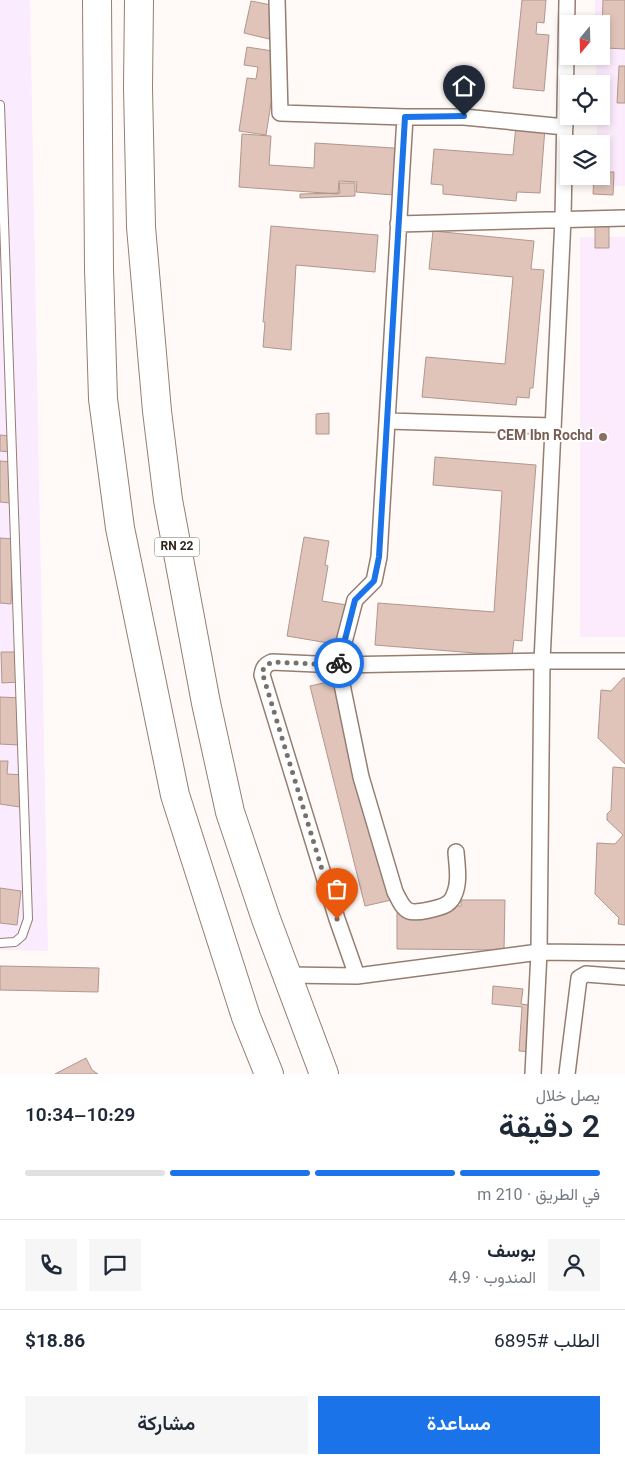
<!DOCTYPE html>
<html lang="ar">
<head>
<meta charset="utf-8">
<style>
  :root { --surface:#fff; --page:#f6f6f7; --text:#1f2937; --muted:#747a83; --line:#e0e1e3; --accent:#1a73e8 }
  body { margin:0; font-family:Georgia,Vazirmatn,serif; background:var(--page); color:var(--text); direction:rtl; height:100vh; display:flex; flex-direction:column; font-size:19px; white-space:nowrap }
  * { box-sizing:border-box; margin:0 }
  p { font-size:16px; color:var(--muted) }
  .icon { flex:none; width:28px; height:28px; fill:none; stroke:currentColor; stroke-width:2; stroke-linecap:round; stroke-linejoin:round }
  .map { position:relative; height:1074px; overflow:hidden; direction:ltr }
  .sheet { display:flex; flex-direction:column; background:var(--surface); flex:1 }
  .sheet>* { flex:none }
  .needle { width:32px; rotate:199deg }
  .tools { position:absolute; left:560px; top:15px; display:grid; gap:10px }
  .tools a { display:grid; place-items:center; width:50px; height:50px; border-radius:0px; background:var(--surface); box-shadow:0 2px 8px #0003; font-size:25px }
  .pin { position:absolute; display:grid; place-items:center; width:42px; height:42px; color:#fff; margin:-51px -21px; border-radius:50% 50% 50% 0; rotate:-45deg; box-shadow:0 0 5px #0007 }
  .pin .icon { rotate:45deg }
  .courier { position:absolute; display:grid; place-items:center; width:50px; height:50px; margin:-25px; border:4px solid #1a73e8; border-radius:50%; background:#fff; color:#222; box-shadow:0 1px 6px #0007 }
  .head em { font-style:normal; font-weight:600 }
  .head div { display:flex; flex-direction:column-reverse }
  .head { display:flex; align-items:center; justify-content:space-between; height:85px; padding:0 25px }
  h1 { font-size:32px; font-weight:600; line-height:38px }
  .bar { display:grid; grid-template-columns:repeat(4,1fr); gap:8px 5px; align-content:center; height:60px; padding:0 25px }
  .bar i { height:6px; border-radius:4px; background:var(--line) }
  .bar .selected { background:var(--accent) }
  .bar p { grid-column:span 4 }
  .line { display:flex; align-items:center; gap:12px; padding:0 25px; border-top:1px solid var(--line) }
  .line div { flex:1 }
  .round { display:grid; place-items:center; flex:none; width:52px; height:52px; border-radius:0px; background:var(--page) }
  .action { display:flex; gap:10px; margin-top:auto; padding:10px 25px }
  .action a { flex:1; height:58px; border-radius:0px; background:var(--accent); color:#fff; font-size:20px; font-weight:600; line-height:58px; text-align:center }
  .action a+a { background:var(--page); color:var(--text) }
  .map>svg:first-child { display:block }
  .industrial { fill:#fbebfe }
  .education { fill:#fcebfc }
  .building { fill:#e0c4ba; stroke:#b0968c }
  .lines { fill:none; stroke-linecap:round; stroke-linejoin:round }
  .lane-casing { stroke:#957e70; stroke-width:10 }
  .street-casing { stroke:#957e70; stroke-width:18 }
  .highway-casing { stroke:#957e70; stroke-width:30 }
  .lane { stroke:#fff; stroke-width:8 }
  .street { stroke:#fff; stroke-width:15 }
  .highway { stroke:#fff; stroke-width:28 }
  .done { stroke:#78706b; stroke-width:5; stroke-dasharray:0 9 }
  .route { stroke:#1a73e8; stroke-width:6 }
  .education-dot { fill:#8d6e63; stroke:#fff; stroke-width:2 }
  .labels { text-anchor:middle; dominant-baseline:central; stroke-width:4; stroke-linejoin:round; paint-order:stroke }
  .shield { fill:#fff; stroke:#6e6763; stroke-width:1 }
  .shield-label { font-size:12px; font-weight:bold; fill:#302620 }
  .education-label { font-size:14px; font-weight:bold; fill:#785e54; stroke:#fff; text-anchor:end }
</style>
</head>
<body>
<div class="map">
<svg width="625" height="1074" viewBox="0 0 625 1074">
  <rect width="100%" height="100%" fill="#fffaf7"/>
  <path class="industrial" d="M0 0H30L48 951 0 950Z"/>
  <path class="education" d="M595 0H625V186H598L601 176V144H597V116H601V84H596V56H601V24H595Z
    M580 237H625V637H580Z"/>
  <path class="building" d="M522 0H546L544 23 537 22 536 34 549 35 544 91 513 88Z
    M603 0H625V49L606 48V34L602 32Z
    M251 1 276 6 269 39 244 33Z
    M247 47 279 52 266 135 239 131 247 78 256 79 258 67 244 65Z
    M619 66H625V103H617Z
    M516 126 545 128 540 193 517 192 516 201 443 194V185L431 184 434 149 513 155Z
    M242 134 271 136 269 165 314 168 315 143 409 149 405 196 356 192 357 182 339 181 338 194 239 187Z
    M601 172H614L613 195 593 194 594 176H601Z
    M339 183H355V196L300 198V194L340 193Z
    M595 225H609V248H595Z
    M271 226 378 235 375 272 296 265 291 350 263 347 265 322H263Z
    M433 231 534 241 531 269 544 270 533 388H530L529 398 517 397 516 405 422 397 426 357 505 364 513 277 429 269Z
    M329 413V434H316V414Z
    M0 435 11 436 10 452 0 451Z
    M435 457 536 465 522 641 514 640 512 656 375 645 378 603 494 612 502 491 433 485Z
    M0 461 13 462 10 503 0 502Z
    M304 537 329 541 325 565 328 566 322 601 347 605 340 645 287 636Z
    M0 538 13 539 11 604 0 603Z
    M1 652H17L19 682 2 683Z
    M623 678H625V764L598 738 601 690 611 691Z
    M341 679 396 899 365 906 310 686Z
    M0 697 21 698 18 745 0 744Z
    M0 761H8L7 774 24 775 20 807 0 804Z
    M613 767 625 768V925L618 924 619 918 595 894 597 843 615 844 623 835 607 820V814L611 810Z
    M0 888 21 891 17 925 0 923Z
    M461 900H505L504 950 397 949V905L461 906Z
    M0 966 99 968 98 992 0 990Z
    M493 986 523 989 521 1004 536 1006 532 1052 519 1051 522 1007 492 1004Z
    M86 1058 92 1070 98 1074H55Z"/>
  <g class="lines">
    <defs>
      <path id="lane" d="M0 105 28 919 22 936 15 942 0 943"/>
      <path id="street" d="M277 0 280 113 405 117H464L565 127
        M567 0 563 219 542 661H625
        M405 117 379 557 374 581 355 600 338 665 361 777 395 892C399 899 402 908 409 911 416 914 441 908 447 904 450 902 453 898 454 895 460 882 457 866 456 852
        M398 224 625 218
        M388 421 553 426
        M287 975 357 976 539 952 625 953
        M357 976 337 919 262 675C263 668 265 665 272 662L338 665 542 661 539 952 533 1074
        M567 1074 579 978 586 974 625 977"/>
      <path id="highway" d="M97 0 99 269 103 399 120 528 175 795 246 1017 269 1074
        M139 0 138 88 141 227 157 411 168 500 206 703 230 812 266 919 324 1074"/>
    </defs>
    <use href="#lane" class="lane-casing"/>
    <use href="#street" class="street-casing"/>
    <use href="#highway" class="highway-casing"/>
    <use href="#lane" class="lane"/>
    <use href="#street" class="street"/>
    <use href="#highway" class="highway"/>
  </g>
  <g class="lines">
    <path class="done" d="M337 919 262 672 265 666 272 662 338 665 339 663"/>
    <path class="route" d="M339 663 355 600 374 581 379 557 405 117 464 116"/>
  </g>
  <circle class="education-dot" cx="603" cy="437" r="5"/>
  <g class="labels">
    <rect class="shield" x="154.5" y="537.5" width="45" height="19" rx="4"/>
    <g class="shield-label">
      <text x="177" y="547">RN 22</text>
    </g>
    <g class="education-label">
      <text x="593" y="437">CEM Ibn Rochd</text>
    </g>
  </g>
</svg>
<div class="tools">
<a><svg class="needle" viewBox="-14 -14 28 28"><path d="M0-13l5 13h-10z" fill="#e53935"/><path d="M0 13l5-13h-10z" fill="#747a83"/></svg></a>
<a><svg class="icon" aria-label="locate" viewBox="0 0 24 24"><circle cx="12" cy="12" r="6"/><path d="M12 2v4M12 18v4M2 12h4M18 12h4"/></svg></a>
<a><svg class="icon" aria-label="layers" viewBox="0 0 24 24"><path d="M12 4l9 5-9 5-9-5zM3 14l9 5 9-5"/></svg></a>
</div>
<div class="pin" style="left:337px;top:919px;background:#ea580c"><svg class="icon" aria-label="bag" viewBox="0 0 24 24"><path d="M5 8h14l-1 12H6zM9 8a3 3 0 0 1 6 0"/></svg></div>
<div class="pin" style="left:464px;top:116px;background:#1f2937"><svg class="icon" aria-label="home" viewBox="0 0 24 24"><path d="M3 11l9-7 9 7M6 9v11h12V9"/></svg></div>
<div class="courier" style="left:339px;top:663px"><svg class="icon" aria-label="bike" viewBox="0 0 24 24"><circle cx="6" cy="16" r="4"/><circle cx="18" cy="16" r="4"/><path d="M6 16l4-8h5l3 8M10 8l3 8H6M13 5h3"/></svg></div>
</div>
<section class="sheet">
<div class="head"><div><h1>2 دقيقة</h1><p>يصل خلال</p></div><em>10:29–10:34</em></div>
<div class="bar"><i class="selected"></i><i class="selected"></i><i class="selected"></i><i></i><p>في الطريق · 210 m</p></div>
<div class="line" style="height:90px"><a class="round"><svg class="icon" aria-label="person" viewBox="0 0 24 24"><circle cx="12" cy="8" r="4"/><path d="M4 21q1-7 8-7t8 7"/></svg></a><div><b>يوسف</b><p>المندوب · 4.9</p></div><a class="round"><svg class="icon" aria-label="chat" viewBox="0 0 24 24"><path d="M4 5h16v11H9l-5 4z"/></svg></a><a class="round"><svg class="icon" aria-label="phone" viewBox="0 0 24 24"><path d="M5 4h4l2 5-3 2q2 4 5 5l2-3 5 2v4C11 20 4 13 5 4z"/></svg></a></div>
<div class="line" style="height:65px"><div>الطلب #6895</div><b>$18.86</b></div>
<div class="action"><a>مساعدة</a><a>مشاركة</a></div>
</section>
</body>
</html>
